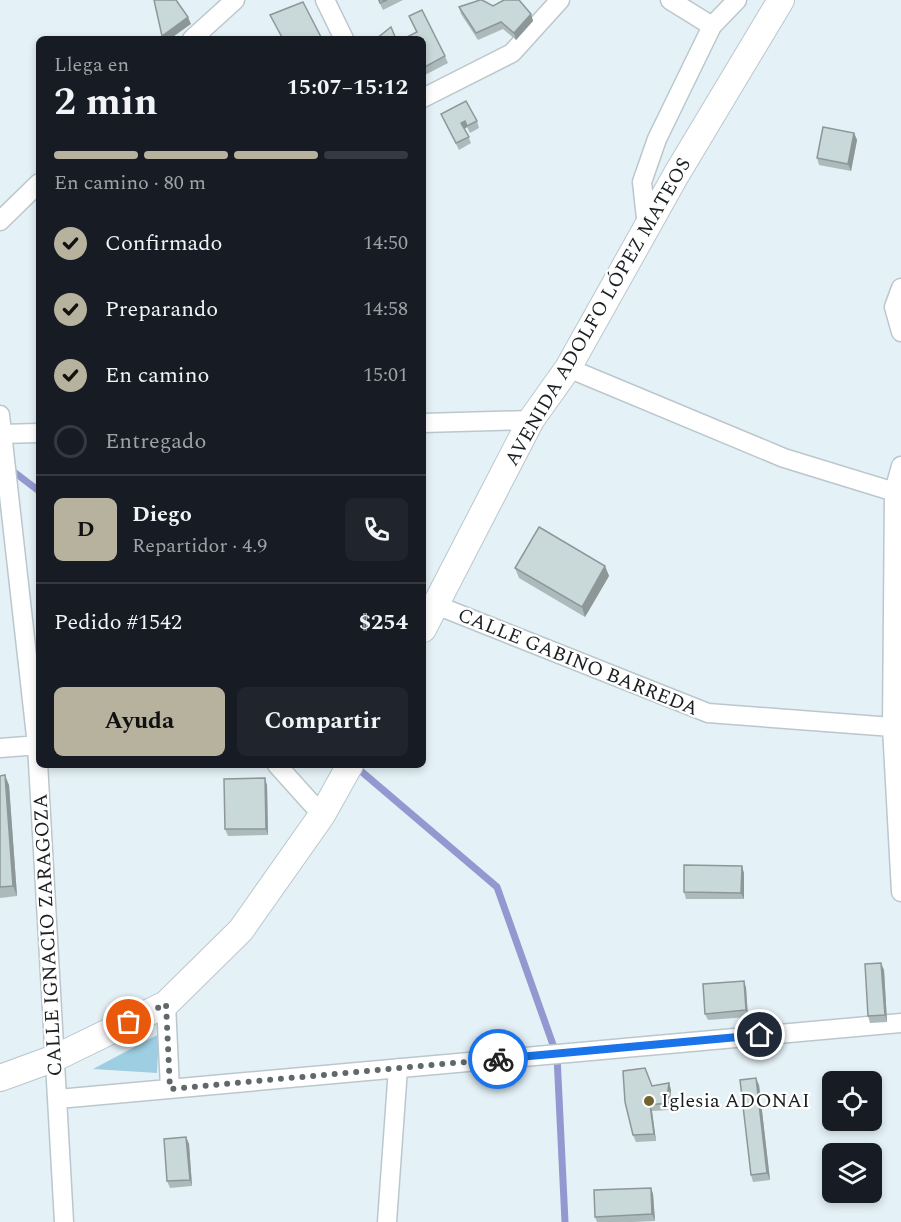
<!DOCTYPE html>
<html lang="es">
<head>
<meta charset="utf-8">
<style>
  :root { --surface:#171b24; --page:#20242c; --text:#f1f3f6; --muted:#9ea1a6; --line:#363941; --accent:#b7b29d }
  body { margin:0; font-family:Spectral,serif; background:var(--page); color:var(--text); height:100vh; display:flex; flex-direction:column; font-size:22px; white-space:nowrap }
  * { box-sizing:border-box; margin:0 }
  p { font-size:20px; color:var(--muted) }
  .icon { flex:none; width:33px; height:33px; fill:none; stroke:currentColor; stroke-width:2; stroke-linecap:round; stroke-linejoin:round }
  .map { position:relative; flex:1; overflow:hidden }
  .sheet { position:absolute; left:36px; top:36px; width:390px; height:732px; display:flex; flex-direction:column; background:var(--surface); border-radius:9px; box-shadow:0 3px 9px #0003 }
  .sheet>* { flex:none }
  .buttons { position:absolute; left:822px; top:1071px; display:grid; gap:12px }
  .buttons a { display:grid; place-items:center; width:60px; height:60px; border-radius:9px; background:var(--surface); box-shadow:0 3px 9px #0003; font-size:30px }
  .pin { position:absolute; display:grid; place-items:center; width:51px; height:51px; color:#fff; margin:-26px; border:3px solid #fff; border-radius:50%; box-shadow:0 2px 6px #0007 }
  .courier { position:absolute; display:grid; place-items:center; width:60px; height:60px; margin:-30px; border:4px solid #1a73e8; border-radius:50%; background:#fff; color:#222; box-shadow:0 2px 8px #0007 }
  .headline em { font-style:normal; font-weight:700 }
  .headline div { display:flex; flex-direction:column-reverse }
  .headline { display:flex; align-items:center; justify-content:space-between; height:102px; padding:0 18px }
  h1 { font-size:39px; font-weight:700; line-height:45px }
  .bar { display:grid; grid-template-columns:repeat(4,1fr); gap:9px 6px; align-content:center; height:72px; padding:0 18px }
  .bar i { height:8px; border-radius:4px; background:var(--line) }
  .bar .active { background:var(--accent) }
  .bar p { grid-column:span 4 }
  .line { display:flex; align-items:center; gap:15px; padding:0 18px; border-top:2px solid var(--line) }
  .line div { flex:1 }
  .round { display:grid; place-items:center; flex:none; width:63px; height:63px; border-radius:9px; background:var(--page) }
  ol { padding:0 18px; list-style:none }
  li { display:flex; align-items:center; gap:18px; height:66px }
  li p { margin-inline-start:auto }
  li .icon { padding:6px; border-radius:50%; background:var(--accent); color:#111; stroke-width:4 }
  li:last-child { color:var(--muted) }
  li i { width:33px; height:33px; border:3px solid var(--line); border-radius:50% }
  .button { display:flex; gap:12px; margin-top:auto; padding:12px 18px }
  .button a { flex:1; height:69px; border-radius:9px; background:var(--accent); color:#111; font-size:24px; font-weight:700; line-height:69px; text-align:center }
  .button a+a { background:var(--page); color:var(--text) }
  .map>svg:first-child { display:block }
  .green { fill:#9dcee2 }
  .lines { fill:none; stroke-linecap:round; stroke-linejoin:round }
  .stream { stroke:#9399d0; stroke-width:7 }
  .minor-casing { stroke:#bbc7cd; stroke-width:21 }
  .secondary-casing { stroke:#bbc7cd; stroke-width:28 }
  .minor { stroke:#fff; stroke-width:18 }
  .secondary { stroke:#fff; stroke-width:26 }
  .wall { fill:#adbabb }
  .shaded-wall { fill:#8d9798 }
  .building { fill:#c9d8d9; stroke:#8d9798; stroke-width:1.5 }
  .done { stroke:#61686c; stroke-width:6; stroke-dasharray:0 10.8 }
  .route { stroke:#1a73e8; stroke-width:8 }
  .poi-dot { fill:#706330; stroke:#fff; stroke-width:2 }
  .labels { text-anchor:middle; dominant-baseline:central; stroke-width:4.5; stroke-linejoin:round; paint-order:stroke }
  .street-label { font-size:20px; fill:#1a1f21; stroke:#fff }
  .poi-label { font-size:20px; fill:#1a1f21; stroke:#fff; text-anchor:start }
</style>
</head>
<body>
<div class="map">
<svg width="901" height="1222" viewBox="0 0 901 1222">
  <rect width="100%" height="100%" fill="#e4f1f6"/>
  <path class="green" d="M159 1034 157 1073 93 1069Z"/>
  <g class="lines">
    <path class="stream" d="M10 469 39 491
      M355 766 497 887 557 1056 565 1222"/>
    <defs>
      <path id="minor" d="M325 0 344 39
        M670 0 712 26
        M192 39 235 0
        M423 98 512 53 560 0
        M0 221 39 183
        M647 227 642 182 657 139 712 26 737 0
        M901 288 894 307 901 332
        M568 368 784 458 901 494
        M0 415 37 745 64 1222
        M423 423 531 420
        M0 434 39 433
        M901 466 894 491 892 727 901 892
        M436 605 708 713 892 727 901 730
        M0 748 39 745
        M277 765 322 815
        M166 1004 170 1089
        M58 1099 901 1023
        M387 1222 398 1068"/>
      <path id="secondary" d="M423 629 531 420 568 368 676 175 781 0
        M0 1078 55 1058 166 1004 241 930 322 815 350 765"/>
    </defs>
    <use href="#minor" class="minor-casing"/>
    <use href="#secondary" class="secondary-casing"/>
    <use href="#minor" class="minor"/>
    <use href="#secondary" class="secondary"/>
  </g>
  <path class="wall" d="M378 0H403L383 10Z
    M493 6 531 14 533 21 516 40 503 29 478 40 461 14 459 7Z
    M409 16 445 56 448 63 423 76V39L416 32Z
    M441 114 477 121 479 128 470 133 467 127 465 129 471 143 459 150Z
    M854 133 857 140 851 171 819 165 817 158Z
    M605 566 609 576 585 617 519 578 515 568Z
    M0 776 9 785 17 896 0 898Z
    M267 785 268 835 228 836 225 829Z
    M744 873V899H686L684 892Z
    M884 970 887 1022 870 1023 868 1016Z
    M744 981 746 988 748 1017 708 1020 705 1014Z
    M669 1083 671 1090 669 1110 652 1111 656 1141 636 1142 633 1135 652 1086Z
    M759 1085 770 1180 753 1182 751 1175Z
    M186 1137 189 1144 192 1186 170 1188 167 1181Z
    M651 1188 653 1194 655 1221 633 1222H597L595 1217Z"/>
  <path class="shaded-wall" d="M531 14 533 21 516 40 514 33Z
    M188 17 191 24 170 39H163L162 36Z
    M465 121 467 127 464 129 461 123Z
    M854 133 857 140 851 171 848 164Z
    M605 566 609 576 585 617 582 607Z
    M5 775 9 785 17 896 13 886Z
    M265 778 267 785 268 835 266 829Z
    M742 866 744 873V899L741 893Z
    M881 963 884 970 887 1022 885 1015Z
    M744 981 746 988 748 1017 746 1010Z
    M756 1078 759 1085 770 1180 767 1173Z
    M669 1083 671 1090 669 1110 666 1103Z
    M650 1105 652 1111 656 1141 654 1134Z
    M186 1137 189 1144 192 1186 190 1180Z
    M651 1188 653 1194 655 1221 652 1214Z"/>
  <path class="building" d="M154 0H176L188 17 162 36Z
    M379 0H387L380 3Z
    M480 0H482L493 6 504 0H519L531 14 514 33 501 22 476 33 459 7Z
    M303 2 322 39H283L270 15Z
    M422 10 445 56 423 68V39H403L417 32 409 16Z
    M391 27 396 39H376Z
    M466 101 477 121 467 126 465 121 461 123 469 137 456 143 441 114Z
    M823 127 854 133 848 164 817 158Z
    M539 527 605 566 582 607 515 568Z
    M5 775 13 886 0 887V776Z
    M265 778 266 829H225L224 779Z
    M684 865 742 866 741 893 684 892Z
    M881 963 885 1015 868 1016 865 964Z
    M744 981 746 1010 705 1014 703 984Z
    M645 1068 652 1086 669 1083 666 1103 650 1105 654 1134 633 1135 625 1102 623 1071Z
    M756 1078 767 1173 751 1175 740 1080Z
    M186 1137 190 1180 167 1181 164 1139Z
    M651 1188 652 1214 595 1217 594 1190Z"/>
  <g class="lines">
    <path class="done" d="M129 1022 166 1004 170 1089 498 1059"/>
    <path class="route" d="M498 1059 760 1035"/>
  </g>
  <circle class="poi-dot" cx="649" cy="1101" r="6"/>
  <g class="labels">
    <g class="street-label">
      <text transform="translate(598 312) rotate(-60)">AVENIDA ADOLFO LÓPEZ MATEOS</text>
      <text transform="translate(578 662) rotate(22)">CALLE GABINO BARREDA</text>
      <text transform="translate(48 935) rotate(-93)">CALLE IGNACIO ZARAGOZA</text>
    </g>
    <g class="poi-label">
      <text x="661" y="1101">Iglesia ADONAI</text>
    </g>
  </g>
</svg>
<div class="buttons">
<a><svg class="icon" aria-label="locate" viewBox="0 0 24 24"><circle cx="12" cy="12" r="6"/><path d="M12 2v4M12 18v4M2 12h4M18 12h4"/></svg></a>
<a><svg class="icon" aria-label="layers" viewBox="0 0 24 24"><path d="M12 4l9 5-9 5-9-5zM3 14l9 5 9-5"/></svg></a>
</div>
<div class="pin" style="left:129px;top:1022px;background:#ea580c"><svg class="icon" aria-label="bag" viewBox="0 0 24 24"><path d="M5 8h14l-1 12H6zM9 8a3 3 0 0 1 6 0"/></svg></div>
<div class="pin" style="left:760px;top:1035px;background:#1f2937"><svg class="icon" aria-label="home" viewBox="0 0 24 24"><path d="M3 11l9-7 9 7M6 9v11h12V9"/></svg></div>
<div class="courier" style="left:498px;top:1059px"><svg class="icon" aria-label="bike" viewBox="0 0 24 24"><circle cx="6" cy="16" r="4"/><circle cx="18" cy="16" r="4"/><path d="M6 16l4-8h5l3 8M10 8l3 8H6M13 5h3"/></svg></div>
<section class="sheet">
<div class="headline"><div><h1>2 min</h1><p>Llega en</p></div><em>15:07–15:12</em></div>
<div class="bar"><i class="active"></i><i class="active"></i><i class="active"></i><i></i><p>En camino · 80 m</p></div>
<ol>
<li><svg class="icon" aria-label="check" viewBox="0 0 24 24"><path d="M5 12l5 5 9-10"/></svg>Confirmado<p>14:50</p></li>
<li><svg class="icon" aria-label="check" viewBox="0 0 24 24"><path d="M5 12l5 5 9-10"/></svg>Preparando<p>14:58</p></li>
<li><svg class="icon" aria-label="check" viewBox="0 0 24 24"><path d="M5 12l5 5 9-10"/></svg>En camino<p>15:01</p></li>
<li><i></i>Entregado</li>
</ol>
<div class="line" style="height:108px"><b class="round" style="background:var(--accent);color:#111">D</b><div><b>Diego</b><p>Repartidor · 4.9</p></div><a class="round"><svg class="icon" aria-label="phone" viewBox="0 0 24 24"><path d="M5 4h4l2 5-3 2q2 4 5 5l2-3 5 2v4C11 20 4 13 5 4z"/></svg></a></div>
<div class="line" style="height:78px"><div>Pedido #1542</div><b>$254</b></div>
<div class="button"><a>Ayuda</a><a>Compartir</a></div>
</section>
</div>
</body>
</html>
